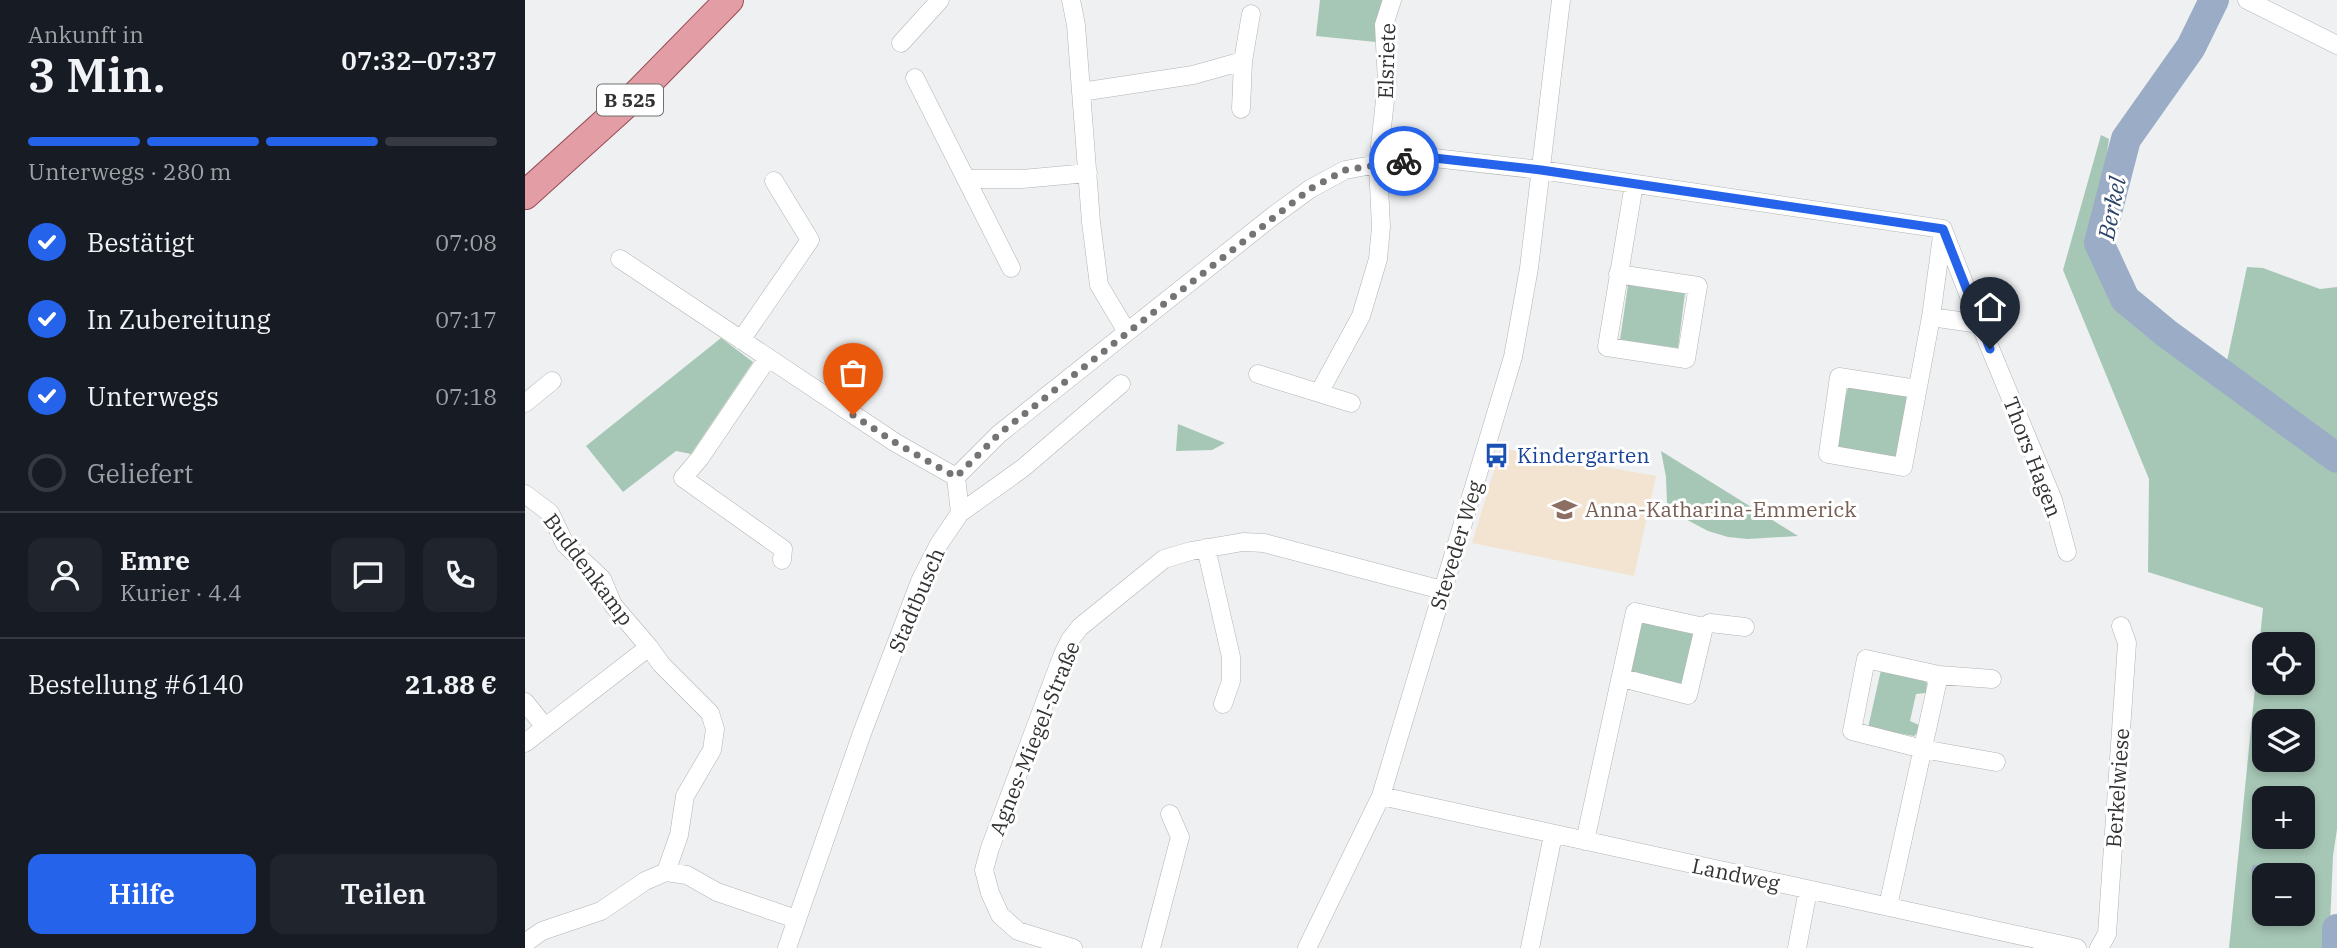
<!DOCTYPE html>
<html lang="de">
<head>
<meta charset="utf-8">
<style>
  :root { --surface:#171b24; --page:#20242c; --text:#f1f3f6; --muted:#9ea1a6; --line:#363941; --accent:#2563eb }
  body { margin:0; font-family:"IBM Plex Serif",serif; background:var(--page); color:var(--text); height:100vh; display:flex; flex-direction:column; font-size:26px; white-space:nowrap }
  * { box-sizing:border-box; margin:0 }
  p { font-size:23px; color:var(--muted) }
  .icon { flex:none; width:38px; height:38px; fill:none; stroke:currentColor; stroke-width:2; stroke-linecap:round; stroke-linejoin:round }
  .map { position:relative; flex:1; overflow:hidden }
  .sheet { display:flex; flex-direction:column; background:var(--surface); width:525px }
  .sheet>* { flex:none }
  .buttons { position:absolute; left:1727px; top:632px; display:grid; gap:14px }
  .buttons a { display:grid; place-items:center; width:63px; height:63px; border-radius:14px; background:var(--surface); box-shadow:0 4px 10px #0003; font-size:35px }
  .pin { position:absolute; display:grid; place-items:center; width:60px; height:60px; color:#fff; margin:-72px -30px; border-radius:50% 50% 50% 0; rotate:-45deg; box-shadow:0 0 7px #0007 }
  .pin .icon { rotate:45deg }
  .courier { position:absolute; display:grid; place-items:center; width:70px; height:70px; margin:-35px; border:5px solid #2563eb; border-radius:50%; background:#fff; color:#222; box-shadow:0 2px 9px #0007 }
  .summary em { font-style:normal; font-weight:600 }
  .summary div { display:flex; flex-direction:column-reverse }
  .summary { display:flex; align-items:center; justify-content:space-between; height:119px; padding:0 28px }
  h1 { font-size:46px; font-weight:600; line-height:52px }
  .bar { display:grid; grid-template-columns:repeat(4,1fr); gap:10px 7px; align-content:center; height:84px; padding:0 28px }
  .bar i { height:9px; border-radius:5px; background:var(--line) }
  .bar .active { background:var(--accent) }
  .bar p { grid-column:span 4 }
  .line { display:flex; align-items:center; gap:18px; padding:0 28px; border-top:2px solid var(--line) }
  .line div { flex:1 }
  .round { display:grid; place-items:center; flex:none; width:74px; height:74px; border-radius:14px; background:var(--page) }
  ol { padding:0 28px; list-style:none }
  li { display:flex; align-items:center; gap:21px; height:77px }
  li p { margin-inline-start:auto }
  li .icon { padding:7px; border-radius:50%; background:var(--accent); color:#fff; stroke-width:4 }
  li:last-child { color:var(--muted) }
  li i { width:38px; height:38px; border:4px solid var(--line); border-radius:50% }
  .primary-button { display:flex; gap:14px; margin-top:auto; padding:14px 28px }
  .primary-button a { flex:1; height:80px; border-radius:14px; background:var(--accent); color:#fff; font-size:28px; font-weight:600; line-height:80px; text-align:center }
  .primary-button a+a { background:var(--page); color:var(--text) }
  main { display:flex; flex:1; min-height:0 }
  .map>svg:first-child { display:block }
  .education { fill:#f3e3d1 }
  .green { fill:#a7c7b6; fill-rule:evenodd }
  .water { fill:#9bacc6 }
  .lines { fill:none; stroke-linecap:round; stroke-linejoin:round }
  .river { stroke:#9bacc6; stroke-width:30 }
  .street-casing { stroke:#b2b3b5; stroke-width:19 }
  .primary-casing { stroke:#994d55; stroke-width:30 }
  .street { stroke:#fff; stroke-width:18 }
  .primary { stroke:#e39da4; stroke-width:28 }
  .done { stroke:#747476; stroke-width:7; stroke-dasharray:0 12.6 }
  .route { stroke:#2563eb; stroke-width:9 }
  .labels { text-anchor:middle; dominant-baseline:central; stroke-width:6; stroke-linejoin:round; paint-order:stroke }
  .shield { fill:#fff; stroke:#707070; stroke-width:2 }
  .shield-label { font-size:19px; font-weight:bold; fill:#323233 }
  .street-label { font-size:21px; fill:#323233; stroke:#fff }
  .transit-label { font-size:21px; fill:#164399; stroke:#fff; text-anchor:start }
  .education-label { font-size:21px; fill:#785e54; stroke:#fff; text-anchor:start }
  .water-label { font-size:23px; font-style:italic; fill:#2b436a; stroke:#fff }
</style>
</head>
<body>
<main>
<section class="sheet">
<div class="summary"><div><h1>3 Min.</h1><p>Ankunft in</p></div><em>07:32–07:37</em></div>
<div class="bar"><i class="active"></i><i class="active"></i><i class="active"></i><i></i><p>Unterwegs · 280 m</p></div>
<ol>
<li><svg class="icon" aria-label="check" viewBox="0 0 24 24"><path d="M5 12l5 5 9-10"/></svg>Bestätigt<p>07:08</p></li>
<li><svg class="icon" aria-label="check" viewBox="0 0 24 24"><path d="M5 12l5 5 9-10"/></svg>In Zubereitung<p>07:17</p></li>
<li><svg class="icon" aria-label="check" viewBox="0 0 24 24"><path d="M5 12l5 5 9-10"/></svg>Unterwegs<p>07:18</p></li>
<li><i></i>Geliefert</li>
</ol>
<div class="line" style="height:126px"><a class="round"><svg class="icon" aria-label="person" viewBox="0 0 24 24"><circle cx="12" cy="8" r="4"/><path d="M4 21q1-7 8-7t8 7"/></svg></a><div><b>Emre</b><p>Kurier · 4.4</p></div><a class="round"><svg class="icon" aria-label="chat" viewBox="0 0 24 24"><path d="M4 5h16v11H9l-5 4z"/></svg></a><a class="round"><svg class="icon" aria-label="phone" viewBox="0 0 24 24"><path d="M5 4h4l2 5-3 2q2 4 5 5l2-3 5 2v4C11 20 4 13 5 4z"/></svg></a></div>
<div class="line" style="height:91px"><div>Bestellung #6140</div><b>21.88 €</b></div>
<div class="primary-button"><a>Hilfe</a><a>Teilen</a></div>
</section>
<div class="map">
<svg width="1812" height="948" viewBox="0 0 1812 948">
  <rect width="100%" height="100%" fill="#eef0f1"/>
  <path class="education" d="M976 448 1131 476 1109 576 947 543Z"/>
  <path class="green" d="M795 0H859L851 42 791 36Z
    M1576 135 1584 139 1569 242 1598 306 1804 458 1812 469V829L1808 856 1804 948H1704L1738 608 1623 572 1624 479 1538 270ZM1740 644H1778V682H1740ZM1740 721H1778V760H1740ZM1740 798H1778V836H1740ZM1740 875H1778V914H1740Z
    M1722 267 1738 268 1795 289 1812 287V442L1702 361Z
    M1103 285 1160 293 1153 348 1095 340Z
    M196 338 228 362 166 454 151 451 98 492 61 446Z
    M1323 387 1385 396 1373 458 1308 447Z
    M653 424 700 443 687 450 651 451Z
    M1136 451 1273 536 1223 539 1203 537 1183 531 1151 514 1142 503 1141 477Z
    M1117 621 1169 632 1157 687 1105 674Z
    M1356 670 1397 679 1402 683 1401 693 1391 694 1385 721 1394 725V731L1389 736 1343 728Z"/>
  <path class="water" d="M1767 862 1766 875H1740L1739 890 1726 871 1728 865 1760 871Z"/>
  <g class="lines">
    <path class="river" d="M1689 0 1666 47 1601 139 1574 243 1600 299 1641 333 1812 458
      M1812 929V947"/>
    <defs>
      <path id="street" d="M546 0 551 25 566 222 574 285 602 332
        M1722 0 1812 45
        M376 43 415 0
        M390 78 486 268
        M556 92 668 75 718 61 726 14
        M716 109 718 61
        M441 179H497L563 173
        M1419 232 1455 324 1528 500 1542 552
        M95 259 371 443 431 477
        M1093 274 1173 286 1161 359 1082 347 1109 184
        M1406 317 1455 324
        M216 340 285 240 249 181
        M242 359 175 458 158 478 258 549 257 560
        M733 374 794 393 836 316 853 259 856 227 853 164 862 82 859 25 867 0
        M1392 389 1314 377 1303 454 1378 467 1406 317 1418 229
        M794 393 826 403
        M0 403 27 381
        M431 477 474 434 748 216 785 189 820 170 853 164 909 158 1016 170 1418 229
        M0 494 25 513 40 544 77 579 88 605 124 647 136 664 185 713 190 729 187 750 160 796 154 835 141 872 162 875 192 892 271 919
        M435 513 498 468 596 384
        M681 548 706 657V681L698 704
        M1179 627 1185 623 1220 627
        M1467 679 1414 675 1341 659 1327 731 1398 749 1471 762
        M0 702 20 727
        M0 743 124 647
        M856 796 1552 948
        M1060 841 1110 612 1179 627 1163 695 1097 678
        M1363 906 1414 675
        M0 943 17 931 76 911 120 881 141 872
        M262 948 337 733 396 579 414 544 435 513 431 477
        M548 948 493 931 475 915 465 893 459 870 465 848 538 654 545 640 555 627 639 559 666 551 718 542 739 543 917 590
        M626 948 655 837 645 814
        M782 948 856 796 988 357 1004 268 1036 0
        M1005 948 1028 835
        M1272 948 1283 890
        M1574 948 1582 934 1602 643 1596 626"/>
      <path id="primary" d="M0 195 113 93 204 0"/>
    </defs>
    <use href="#street" class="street-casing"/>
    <use href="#primary" class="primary-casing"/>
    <use href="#street" class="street"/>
    <use href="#primary" class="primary"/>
  </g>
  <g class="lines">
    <path class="done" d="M328 415 371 443 431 477 474 434 785 189 820 170 879 161"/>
    <path class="route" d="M879 161 909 158 1016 170 1418 229 1465 349"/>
  </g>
  <defs>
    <symbol id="bus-bare" viewBox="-9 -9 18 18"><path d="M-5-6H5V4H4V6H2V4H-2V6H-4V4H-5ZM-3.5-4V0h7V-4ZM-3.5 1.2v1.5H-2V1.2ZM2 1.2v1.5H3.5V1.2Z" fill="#1a4fb4" stroke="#fff" stroke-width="2.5" paint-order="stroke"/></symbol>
    <symbol id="school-bare" viewBox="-9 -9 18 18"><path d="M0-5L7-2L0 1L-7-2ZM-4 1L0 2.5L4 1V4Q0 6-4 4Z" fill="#8d6e63" stroke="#fff" stroke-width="2.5" paint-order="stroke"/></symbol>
  </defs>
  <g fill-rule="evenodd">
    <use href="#bus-bare" x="954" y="438" width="35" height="35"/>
    <use href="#school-bare" x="1022" y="492" width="35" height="35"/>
  </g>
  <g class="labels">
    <rect class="shield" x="72" y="84.5" width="66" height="31" rx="5"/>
    <g class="shield-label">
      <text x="105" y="100">B 525</text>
    </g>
    <g class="street-label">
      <text transform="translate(861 61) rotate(-88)">Elsriete</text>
      <text transform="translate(1508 457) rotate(69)">Thors Hagen</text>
      <text transform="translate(931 545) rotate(-73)">Steveder Weg</text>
      <text transform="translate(64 569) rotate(53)">Buddenkamp</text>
      <text transform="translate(391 600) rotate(-67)">Stadtbusch</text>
      <text transform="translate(509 738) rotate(-68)">Agnes-Miegel-Straße</text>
      <text transform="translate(1592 788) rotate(-86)">Berkelwiese</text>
      <text transform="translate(1211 874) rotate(12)">Landweg</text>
    </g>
    <g class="transit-label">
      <text x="992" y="455">Kindergarten</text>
    </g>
    <g class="education-label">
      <text x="1060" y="509">Anna-Katharina-Emmerick</text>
    </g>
    <g class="water-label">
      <text transform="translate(1586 208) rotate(-79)">Berkel</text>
    </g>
  </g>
</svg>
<div class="buttons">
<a><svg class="icon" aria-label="locate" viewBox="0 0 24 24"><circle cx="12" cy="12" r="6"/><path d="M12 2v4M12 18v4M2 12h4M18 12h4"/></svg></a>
<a><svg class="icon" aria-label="layers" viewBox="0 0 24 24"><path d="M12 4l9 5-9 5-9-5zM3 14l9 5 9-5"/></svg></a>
<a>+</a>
<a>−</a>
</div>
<div class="pin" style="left:328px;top:415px;background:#ea580c"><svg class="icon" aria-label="bag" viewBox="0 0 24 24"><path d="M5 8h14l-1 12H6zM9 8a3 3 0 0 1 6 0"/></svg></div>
<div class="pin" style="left:1465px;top:349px;background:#1f2937"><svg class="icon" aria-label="home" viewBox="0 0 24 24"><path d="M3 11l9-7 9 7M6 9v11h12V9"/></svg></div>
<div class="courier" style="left:879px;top:161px"><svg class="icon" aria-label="bike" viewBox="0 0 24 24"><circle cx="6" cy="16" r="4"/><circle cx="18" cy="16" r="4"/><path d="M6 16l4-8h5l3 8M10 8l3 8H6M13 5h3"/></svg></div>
</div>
</main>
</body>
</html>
